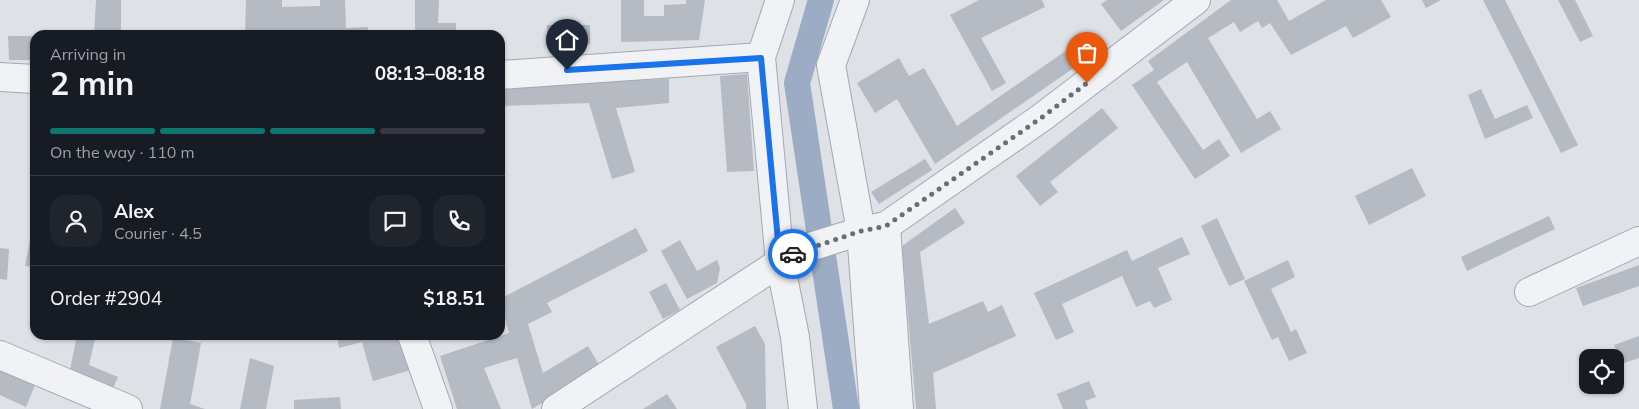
<!DOCTYPE html>
<html lang="en">
<head>
<meta charset="utf-8">
<style>
  :root { --surface:#171b24; --page:#20242c; --text:#f1f3f6; --muted:#9ea1a6; --line:#363941; --accent:#0f766e }
  body { margin:0; font-family:Mulish,sans-serif; background:var(--page); color:var(--text); height:100vh; display:flex; flex-direction:column; font-size:19px; white-space:nowrap }
  * { box-sizing:border-box; margin:0 }
  p { font-size:16px; color:var(--muted) }
  .icon { flex:none; width:28px; height:28px; fill:none; stroke:currentColor; stroke-width:2; stroke-linecap:round; stroke-linejoin:round }
  .map { position:relative; flex:1; overflow:hidden }
  .details { position:absolute; left:30px; top:30px; width:475px; height:310px; display:flex; flex-direction:column; background:var(--surface); border-radius:15px; box-shadow:0 1px 4px #0004 }
  .details>* { flex:none }
  .tools { position:absolute; left:1579px; top:349px; display:grid; gap:10px }
  .tools a { display:grid; place-items:center; width:45px; height:45px; border-radius:10px; background:var(--surface); box-shadow:0 1px 4px #0004; font-size:25px }
  .pin { position:absolute; display:grid; place-items:center; width:42px; height:42px; color:#fff; margin:-51px -21px; border-radius:50% 50% 50% 0; rotate:-45deg; box-shadow:0 0 5px #0007 }
  .pin .icon { rotate:45deg }
  .courier { position:absolute; display:grid; place-items:center; width:50px; height:50px; margin:-25px; border:4px solid #1a73e8; border-radius:50%; background:#fff; color:#222; box-shadow:0 1px 6px #0007 }
  .headline em { font-style:normal; font-weight:700 }
  .headline div { display:flex; flex-direction:column-reverse }
  .headline { display:flex; align-items:center; justify-content:space-between; height:85px; padding:0 20px }
  h1 { font-size:32px; font-weight:700; line-height:38px }
  .bar { display:grid; grid-template-columns:repeat(4,1fr); gap:8px 5px; align-content:center; height:60px; padding:0 20px }
  .bar i { height:6px; border-radius:4px; background:var(--line) }
  .bar .on { background:var(--accent) }
  .bar p { grid-column:span 4 }
  .line { display:flex; align-items:center; gap:12px; padding:0 20px; border-top:1px solid var(--line) }
  .line div { flex:1 }
  .round { display:grid; place-items:center; flex:none; width:52px; height:52px; border-radius:15px; background:var(--page) }
  .map>svg:first-child { display:block }
  .lines { fill:none; stroke-linecap:round; stroke-linejoin:round }
  .canal { stroke:#9bacc4; stroke-width:26 }
  .building { fill:#b5bac3 }
  .minor-casing { stroke:#a4a8b0; stroke-width:30 }
  .minor { stroke:#f0f2f5; stroke-width:28 }
  .done { stroke:#686d78; stroke-width:5; stroke-dasharray:0 9 }
  .route { stroke:#1a73e8; stroke-width:6 }
</style>
</head>
<body>
<div class="map">
<svg width="1639" height="409" viewBox="0 0 1639 409">
  <rect width="100%" height="100%" fill="#dee1e6"/>
  <g class="lines">
    <path class="canal" d="M821 0 797 83 846 409"/>
  </g>
  <path class="building" d="M96 0H121V30H130V35H94Z
    M246 0H282V7L320 6V0H345L346 28 368 27V35H245Z
    M415 0H439L438 23H456V35H415Z
    M621 0H644V16H664V5L686 4V0H705L699 40 621 42Z
    M979 0H1042L1045 7 981 38 1006 83 992 91 950 15Z
    M1107 0H1164L1121 31 1101 4Z
    M1231 0H1277L1289 21 1326 0H1381L1391 17 1353 38 1346 26 1291 55 1270 23 1262 28 1258 21 1240 32 1234 22 1208 38 1257 119 1270 111 1281 129 1241 153 1187 62 1157 82 1203 150 1219 139 1230 156 1195 179 1132 85 1154 70 1148 61Z
    M1422 0H1441L1426 8Z
    M1483 0H1505L1578 145 1561 153Z
    M1558 0H1575L1593 36 1580 42Z
    M547 25H590V44H547Z
    M8 36H35V60H9Z
    M1067 50 1078 65 935 164 897 99 875 113 857 83 899 58 909 76 924 68 957 126Z
    M747 74 754 171 727 172 720 76Z
    M669 79V103L616 108 635 172 612 179 589 103 502 106 503 109 500 111V83Z
    M1481 89 1495 119 1527 105 1533 118 1485 139 1468 95Z
    M1102 108 1118 128 1050 182 1058 192 1040 206 1016 176Z
    M925 159 932 170 879 204 871 192Z
    M1412 168 1426 196 1369 225 1355 196Z
    M955 208 965 223 920 252 929 324 983 301 988 312 1002 305 1016 336 933 373 936 409H916L902 246Z
    M1549 216 1555 229 1467 271 1461 257Z
    M1217 218 1245 279 1229 286 1201 226Z
    M636 228 648 251 547 303 552 312 528 324 543 373 588 346 601 368 532 409 517 358 484 368 501 409H457L440 356 509 333 500 299Z
    M31 235 35 236V267L25 266Z
    M1182 237 1190 254 1158 268 1172 300 1154 308 1150 301 1136 307 1122 276 1062 304 1074 332 1056 340 1034 293 1127 250 1132 261Z
    M680 240 697 271 717 260 720 268 717 283 687 299 661 251Z
    M0 248 9 249 7 280 0 279Z
    M1288 260 1295 277 1271 289 1291 332 1296 329 1307 353 1289 361 1278 337 1272 340 1244 281Z
    M1639 265V286L1583 306 1576 288Z
    M666 283 680 310 663 319 649 292Z
    M755 326 765 344 766 409H746V404L716 347Z
    M77 335H96L89 365 118 377 109 397 68 380Z
    M337 335H404L414 369 373 381 362 342 339 348Z
    M1639 336V358L1621 364 1614 345Z
    M173 338 201 343 190 404 205 409H160Z
    M250 358 274 366 266 409H240Z
    M0 371 35 385 26 407 0 395Z
    M1089 381 1096 397 1085 401 1088 409H1063L1057 394Z
    M667 394 677 409H643Z
    M340 397 341 409H294V400Z"/>
  <g class="lines">
    <defs>
      <path id="minor" d="M780 0 761 57 780 262 795 337 803 409
        M855 0 831 65 861 231 874 409
        M500 75 761 57
        M0 77 35 79
        M886 226 899 409
        M1529 292 1639 241
        M412 335 438 409
        M0 355 128 409
        M556 409 797 251 861 231 886 226 1041 118 1196 0"/>
    </defs>
    <use href="#minor" class="minor-casing"/>
    <use href="#minor" class="minor"/>
  </g>
  <g class="lines">
    <path class="done" d="M793 254 861 231 886 226 1041 118 1087 83"/>
    <path class="route" d="M567 70 761 58 780 262 793 254"/>
  </g>
</svg>
<div class="tools">
<a><svg class="icon" aria-label="locate" viewBox="0 0 24 24"><circle cx="12" cy="12" r="6"/><path d="M12 2v4M12 18v4M2 12h4M18 12h4"/></svg></a>
</div>
<div class="pin" style="left:1087px;top:83px;background:#ea580c"><svg class="icon" aria-label="bag" viewBox="0 0 24 24"><path d="M5 8h14l-1 12H6zM9 8a3 3 0 0 1 6 0"/></svg></div>
<div class="pin" style="left:567px;top:70px;background:#1f2937"><svg class="icon" aria-label="home" viewBox="0 0 24 24"><path d="M3 11l9-7 9 7M6 9v11h12V9"/></svg></div>
<div class="courier" style="left:793px;top:254px"><svg class="icon" aria-label="car" viewBox="0 0 24 24"><path d="M5 17H2v-5l4-1 3-4h7l3 4 3 1v5h-3M9 17h6M6 11h13"/><circle cx="7" cy="17" r="2"/><circle cx="17" cy="17" r="2"/></svg></div>
<section class="details">
<div class="headline"><div><h1>2 min</h1><p>Arriving in</p></div><em>08:13–08:18</em></div>
<div class="bar"><i class="on"></i><i class="on"></i><i class="on"></i><i></i><p>On the way · 110 m</p></div>
<div class="line" style="height:90px"><a class="round"><svg class="icon" aria-label="person" viewBox="0 0 24 24"><circle cx="12" cy="8" r="4"/><path d="M4 21q1-7 8-7t8 7"/></svg></a><div><b>Alex</b><p>Courier · 4.5</p></div><a class="round"><svg class="icon" aria-label="chat" viewBox="0 0 24 24"><path d="M4 5h16v11H9l-5 4z"/></svg></a><a class="round"><svg class="icon" aria-label="phone" viewBox="0 0 24 24"><path d="M5 4h4l2 5-3 2q2 4 5 5l2-3 5 2v4C11 20 4 13 5 4z"/></svg></a></div>
<div class="line" style="height:65px"><div>Order #2904</div><b>$18.51</b></div>
</section>
</div>
</body>
</html>
